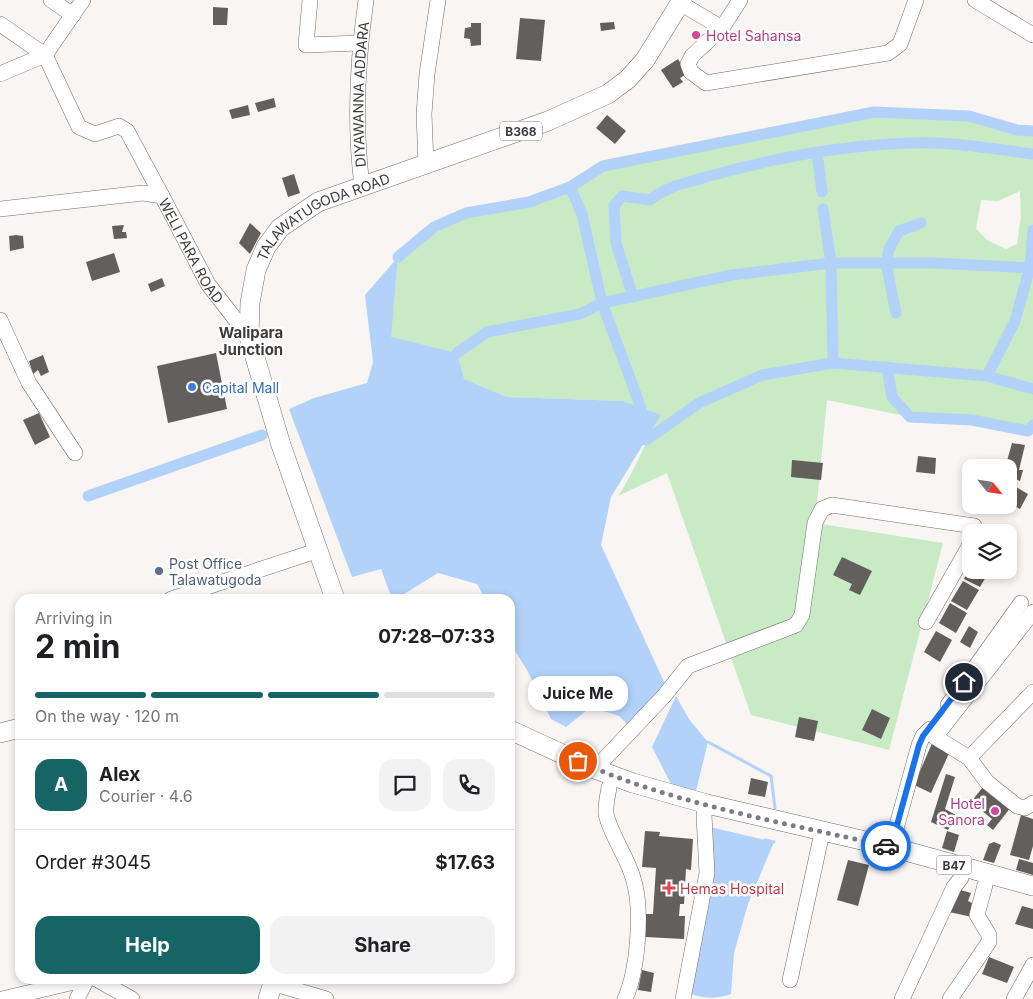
<!DOCTYPE html>
<html lang="en">
<head>
<meta charset="utf-8">
<style>
  :root { --surface:#fff; --page:#f2f2f2; --text:#202124; --muted:#757577; --line:#e0e0e0; --accent:#166564 }
  body { margin:0; font-family:Inter,sans-serif; background:var(--page); color:var(--text); height:100vh; display:flex; flex-direction:column; font-size:19px; white-space:nowrap }
  * { box-sizing:border-box; margin:0 }
  p { font-size:16px; color:var(--muted) }
  .icon { flex:none; width:28px; height:28px; fill:none; stroke:currentColor; stroke-width:2; stroke-linecap:round; stroke-linejoin:round }
  .map { position:relative; flex:1; overflow:hidden }
  .side { position:absolute; left:15px; top:594px; width:500px; height:390px; display:flex; flex-direction:column; background:var(--surface); border-radius:15px; box-shadow:0 2px 8px #0003 }
  .side>* { flex:none }
  .needle { width:32px; rotate:120deg }
  .controls { position:absolute; left:962px; top:459px; display:grid; gap:10px }
  .controls a { display:grid; place-items:center; width:55px; height:55px; border-radius:10px; background:var(--surface); box-shadow:0 2px 8px #0003; font-size:25px }
  .pin { position:absolute; display:grid; place-items:center; width:42px; height:42px; color:#fff; margin:-21px; border:2px solid #fff; border-radius:50%; box-shadow:0 1px 5px #0007 }
  .courier { position:absolute; display:grid; place-items:center; width:50px; height:50px; margin:-25px; border:4px solid #1a73e8; border-radius:50%; background:#fff; color:#222; box-shadow:0 1px 6px #0007 }
  .bubble { position:absolute; height:35px; border-radius:15px; background:var(--surface); box-shadow:0 2px 8px #0003; font-size:16px; font-weight:700; line-height:35px; text-align:center }
  .summary em { font-style:normal; font-weight:700 }
  .summary div { display:flex; flex-direction:column-reverse }
  .summary { display:flex; align-items:center; justify-content:space-between; height:85px; padding:0 20px }
  h1 { font-size:32px; font-weight:700; line-height:38px }
  .bar { display:grid; grid-template-columns:repeat(4,1fr); gap:8px 5px; align-content:center; height:60px; padding:0 20px }
  .bar i { height:6px; border-radius:4px; background:var(--line) }
  .bar .on { background:var(--accent) }
  .bar p { grid-column:span 4 }
  .line { display:flex; align-items:center; gap:12px; padding:0 20px; border-top:1px solid var(--line) }
  .line div { flex:1 }
  .round { display:grid; place-items:center; flex:none; width:52px; height:52px; border-radius:15px; background:var(--page) }
  .cta { display:flex; gap:10px; margin-top:auto; padding:10px 20px }
  .cta a { flex:1; height:58px; border-radius:15px; background:var(--accent); color:#fff; font-size:20px; font-weight:700; line-height:58px; text-align:center }
  .cta a+a { background:var(--page); color:var(--text) }
  .map>svg:first-child { display:block }
  .green { fill:#c8eac5; fill-rule:evenodd }
  .water { fill:#b2d2fa }
  .lines { fill:none; stroke-linecap:round; stroke-linejoin:round }
  .stream { stroke:#b2d2fa; stroke-width:3 }
  .canal { stroke:#b2d2fa; stroke-width:11 }
  .building { fill:#625f5d }
  .minor-casing { stroke:#706d6b; stroke-width:16 }
  .major-casing { stroke:#706d6b; stroke-width:20 }
  .minor { stroke:#fff; stroke-width:15 }
  .major { stroke:#fff; stroke-width:19 }
  .done { stroke:#7e7d7b; stroke-width:5; stroke-dasharray:0 9 }
  .route { stroke:#1a73e8; stroke-width:6 }
  .hotel-dot { fill:#d1479c; stroke:#fff; stroke-width:2 }
  .shop-dot { fill:#3f7fe0; stroke:#fff; stroke-width:2 }
  .service-dot { fill:#5c6f8a; stroke:#fff; stroke-width:2 }
  .health-dot { fill:#e0444e; stroke:#fff; stroke-width:2 }
  .labels { text-anchor:middle; dominant-baseline:central; stroke-width:5; stroke-linejoin:round; paint-order:stroke }
  .shield { fill:#fff; stroke:#777676; stroke-width:1 }
  .shield-label { font-size:12px; font-weight:bold; fill:#3d3c3b }
  .hotel-label { font-size:14px; fill:#b23c85; stroke:#fff; text-anchor:start }
  .street-label { font-size:14px; fill:#3d3c3b; stroke:#fff }
  .shop-label { font-size:14px; fill:#366cbe; stroke:#fff; text-anchor:start }
  .service-label { font-size:14px; fill:#4e5e75; stroke:#fff; text-anchor:start }
  .health-label { font-size:14px; fill:#be3a42; stroke:#fff; text-anchor:start }
  .neighbourhood-label { font-size:15px; font-weight:bold; fill:#3d3c3b; stroke:#fff }
</style>
</head>
<body>
<div class="map">
<svg width="1033" height="999" viewBox="0 0 1033 999">
  <rect width="100%" height="100%" fill="#f8f5f3"/>
  <path class="green" d="M874 112 969 116 1017 130 1033 131V426L1028 431 972 420 910 417 827 400 815 523 943 543 889 750 751 715 667 473 618 496C635 471 645 442 660 416L623 401 507 397 464 379 390 337 398 257 434 227 466 213 529 202 570 187 603 166ZM1020 191 1021 216 1017 244 1006 249 987 240 976 229 981 200 998 201Z"/>
  <path class="water" d="M398 257 391 337 457 353 464 379 507 397 623 401 661 415 611 497 601 545 665 684 630 727 619 716 591 707 566 727 551 719 527 670 510 643V599H485L477 584 438 573 396 599H392L381 569 352 577 289 409 314 398 367 383 373 362 365 295Z
    M676 696 689 719 708 742 696 791 671 784 652 747Z
    M706 826 774 842 748 904 734 953 731 994C716 999 706 999 691 994Z"/>
  <g class="lines">
    <path class="stream" d="M708 742 771 776 775 808
      M765 840 774 842"/>
    <path class="canal" d="M817 152 822 192
      M570 187 603 166 874 112 969 116 1017 130 1033 131
      M823 209 831 263 833 363
      M398 257 434 227 466 213 529 202 570 187 582 214 602 303 641 408
      M633 297 616 243 614 206 622 196 650 200C667 186 687 183 709 176 774 158 844 145 912 143 952 141 993 149 1033 154
      M896 313 886 263 889 249 899 231 921 223
      M457 353 487 332 580 314 602 303 732 275 831 263H935L1033 268
      M887 367 892 397 910 417 972 420 1028 431 1033 425
      M987 376 1015 321 1030 267 1033 230
      M646 440 699 403 762 375 833 363 987 376 1033 389
      M88 496 262 435"/>
  </g>
  <path class="building" d="M213 7 228 8 227 25H213Z
    M520 18 545 20 541 61 516 59Z
    M614 22 615 29 601 31 600 23Z
    M471 23H481V45L471 46 470 39 464 38 465 28 471 27Z
    M678 59 687 74 680 78 683 82 673 88 661 70Z
    M274 98 276 107 258 112 255 103Z
    M248 105 250 115 232 119 229 110Z
    M607 115 626 131 615 144 596 128Z
    M294 174 300 193 288 197 282 178Z
    M250 223 261 233 250 254 239 243Z
    M124 225 122 232H126L127 238 114 239 112 226Z
    M16 235 23 236 24 248 10 251 9 236Z
    M114 253 120 272 92 281 86 262Z
    M162 278 165 286 151 292 148 284Z
    M216 353 227 409 168 423 157 366Z
    M43 355 49 372 41 376 38 370 33 374 29 361Z
    M39 413 50 437 35 445 23 420Z
    M1012 443 1025 445 1019 470H1023L1020 481 1009 476V468H1005Z
    M918 456 936 458 935 474 916 472Z
    M792 460 823 463 821 480 791 477Z
    M1009 483 1028 494 1020 509 1009 503Z
    M842 557 872 571 860 595 849 590 852 584 833 575Z
    M971 566V570H990L980 587 964 579Z
    M963 581 979 590 967 610 951 601Z
    M950 603 967 613 956 633 939 623Z
    M969 626 978 632 970 648 960 642Z
    M936 631 952 640 940 662 924 652Z
    M872 709 890 718 881 739 862 730Z
    M799 717 818 721 814 741 795 737Z
    M933 741 951 749 931 793 914 785Z
    M946 774 955 777 945 809 956 815 948 830 931 822Z
    M751 778 768 782 765 797 748 794Z
    M987 782 1015 802 993 830 987 825 992 819 971 802Z
    M1021 815 1033 819V846L1029 860 1010 855Z
    M645 831 660 832 659 836 693 839 691 870 686 869 684 904H680L679 916H685L684 939 645 937 646 914H653L656 868 642 867Z
    M947 831 959 835 954 852 942 848Z
    M994 842 1001 845 994 863 983 860 989 844Z
    M1019 859 1033 863V875L1016 870Z
    M848 860 869 865 858 906 837 900Z
    M957 889 971 893 968 901 972 903 971 908 975 910 972 917 949 912Z
    M1022 906 1033 909V929L1015 924Z
    M989 957 1014 967 1007 983 982 974Z
    M642 970 654 973 651 992 638 990Z"/>
  <g class="lines">
    <defs>
      <g id="minor">
        <path d="M51 0 73 15"/>
        <path d="M310 0 306 45 360 43"/>
        <path d="M740 0 722 28 692 56 688 64 691 72 706 83 888 53 900 44 916 0"/>
        <path d="M975 0 1033 35"/>
        <path d="M680 3 722 28"/>
        <path d="M0 24 45 55 79 127 95 134 119 126 127 131 162 196"/>
        <path d="M0 74 45 55 83 0"/>
        <path d="M426 164 424 114 427 74 438 0"/>
        <path id="s1" d="M362 186C354 123 357 63 366 0"/>
        <path id="s2" d="M0 209 143 193 162 196 208 284 249 337"/>
        <path d="M0 320 29 383 75 453"/>
        <path d="M171 599 319 550"/>
        <path d="M926 622 971 543"/>
        <path d="M948 705 1021 603"/>
        <path d="M935 737 1033 612"/>
        <path d="M969 758 1033 692"/>
        <path d="M595 769 664 696 688 666 796 625 802 615 815 523 822 509 832 505 974 526 975 532"/>
        <path d="M609 787C608 795 605 806 606 814 611 836 627 856 633 878 643 908 638 970 625 999"/>
        <path d="M891 847 919 745 923 736 930 729 935 737 969 758 987 782 1017 806 1025 808 1033 803"/>
        <path d="M96 979 132 999"/>
        <path d="M790 980 820 842"/>
        <path d="M272 983 326 999"/>
        <path d="M2 999 87 979"/>
        <path d="M77 999 87 979"/>
        <path d="M683 999 707 873 704 815 707 804"/>
        <path d="M902 999 954 887 961 878"/>
        <path d="M950 999 989 942V935L977 915 985 885"/>
        <path d="M1014 999 1033 965"/>
      </g>
      <g id="major">
        <path id="s3" d="M335 599 281 445 249 337 250 303 256 270 266 247 280 228 318 202 548 121 608 94 628 79 645 60 682 0"/>
        <path d="M510 730 595 769 633 783 707 804 891 847 1033 886"/>
        <path d="M0 733 20 728"/>
        <path d="M268 999 274 979"/>
      </g>
    </defs>
    <use href="#minor" class="minor-casing"/>
    <use href="#major" class="major-casing"/>
    <use href="#minor" class="minor"/>
    <use href="#major" class="major"/>
  </g>
  <g class="lines">
    <path class="done" d="M578 761C672 804 786 823 886 846"/>
    <path class="route" d="M886 846 891 847 919 745 923 736 964 682"/>
  </g>
  <g class="hotel-dot">
    <circle cx="696" cy="35" r="5"/>
    <circle cx="995" cy="811" r="5"/>
  </g>
  <circle class="shop-dot" cx="192" cy="387" r="5"/>
  <circle class="service-dot" cx="159" cy="571" r="5"/>
  <path class="health-dot" d="M666.5 880.5h5v5h5v5h-5v5h-5v-5h-5v-5h5z"/>
  <g class="labels">
    <g class="shield">
      <rect x="500" y="121.5" width="42" height="19" rx="4"/>
      <rect x="936.5" y="855.5" width="35" height="19" rx="4"/>
    </g>
    <g class="shield-label">
      <text x="521" y="131">B368</text>
      <text x="954" y="865">B47</text>
    </g>
    <g class="hotel-label">
      <text x="706" y="35">Hotel Sahansa</text>
      <text x="985" y="803" text-anchor="end">Hotel<tspan x="985" dy="16">Sanora</tspan></text>
    </g>
    <g class="street-label">
      <text stroke="none"><textPath href="#s1" startOffset="92">DIYAWANNA ADDARA</textPath></text>
      <text stroke="none"><textPath href="#s3" startOffset="434">TALAWATUGODA ROAD</textPath></text>
      <text stroke="none"><textPath href="#s2" startOffset="225">WELI PARA ROAD</textPath></text>
    </g>
    <g class="shop-label">
      <text x="202" y="387">Capital Mall</text>
    </g>
    <g class="service-label">
      <text x="169" y="563">Post Office<tspan x="169" dy="16">Talawatugoda</tspan></text>
    </g>
    <g class="health-label">
      <text x="680" y="888">Hemas Hospital</text>
    </g>
    <g class="neighbourhood-label">
      <text x="251" y="332">Walipara<tspan x="251" dy="17">Junction</tspan></text>
    </g>
  </g>
</svg>
<div class="controls">
<a><svg class="needle" viewBox="-14 -14 28 28"><path d="M0-13l5 13h-10z" fill="#e53935"/><path d="M0 13l5-13h-10z" fill="#757577"/></svg></a>
<a><svg class="icon" aria-label="layers" viewBox="0 0 24 24"><path d="M12 4l9 5-9 5-9-5zM3 14l9 5 9-5"/></svg></a>
</div>
<div class="pin" style="left:578px;top:761px;background:#ea580c"><svg class="icon" aria-label="bag" viewBox="0 0 24 24"><path d="M5 8h14l-1 12H6zM9 8a3 3 0 0 1 6 0"/></svg></div>
<div class="pin" style="left:964px;top:682px;background:#1f2937"><svg class="icon" aria-label="home" viewBox="0 0 24 24"><path d="M3 11l9-7 9 7M6 9v11h12V9"/></svg></div>
<div class="courier" style="left:886px;top:846px"><svg class="icon" aria-label="car" viewBox="0 0 24 24"><path d="M5 17H2v-5l4-1 3-4h7l3 4 3 1v5h-3M9 17h6M6 11h13"/><circle cx="7" cy="17" r="2"/><circle cx="17" cy="17" r="2"/></svg></div>
<div class="bubble" style="left:528px;top:676px;width:100px">Juice Me</div>
<section class="side">
<div class="summary"><div><h1>2 min</h1><p>Arriving in</p></div><em>07:28–07:33</em></div>
<div class="bar"><i class="on"></i><i class="on"></i><i class="on"></i><i></i><p>On the way · 120 m</p></div>
<div class="line" style="height:90px"><b class="round" style="background:var(--accent);color:#fff">A</b><div><b>Alex</b><p>Courier · 4.6</p></div><a class="round"><svg class="icon" aria-label="chat" viewBox="0 0 24 24"><path d="M4 5h16v11H9l-5 4z"/></svg></a><a class="round"><svg class="icon" aria-label="phone" viewBox="0 0 24 24"><path d="M5 4h4l2 5-3 2q2 4 5 5l2-3 5 2v4C11 20 4 13 5 4z"/></svg></a></div>
<div class="line" style="height:65px"><div>Order #3045</div><b>$17.63</b></div>
<div class="cta"><a>Help</a><a>Share</a></div>
</section>
</div>
</body>
</html>
